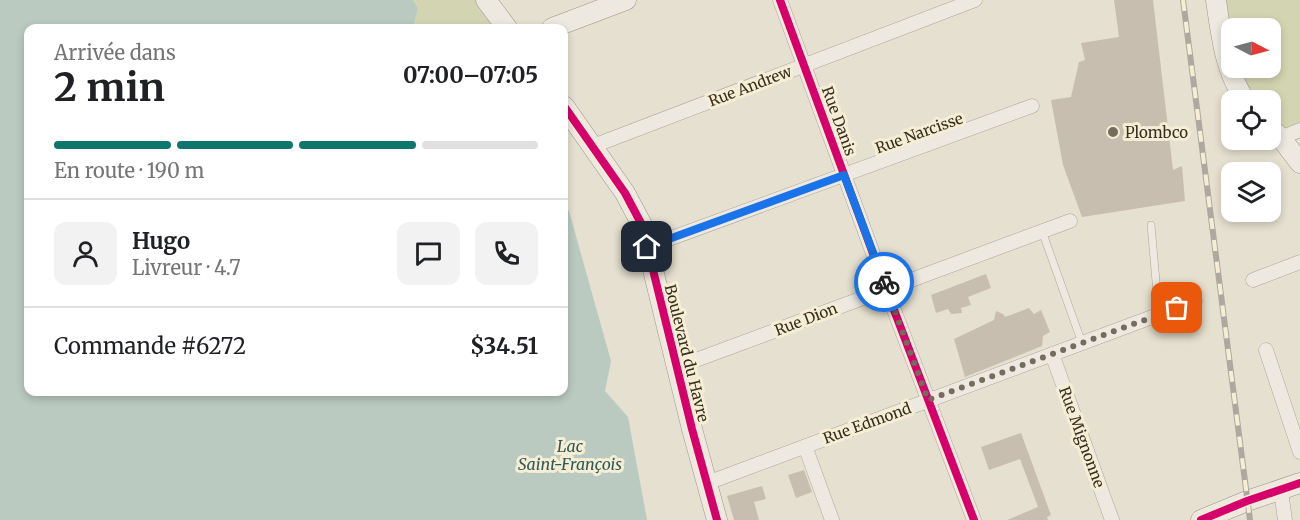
<!DOCTYPE html>
<html lang="fr">
<head>
<meta charset="utf-8">
<style>
  :root { --surface:#fff; --page:#f2f2f2; --text:#202124; --muted:#757577; --line:#e0e0e0; --accent:#0f766e }
  body { margin:0; font-family:Merriweather,serif; background:var(--page); color:var(--text); height:100vh; display:flex; flex-direction:column; font-size:22px; white-space:nowrap }
  * { box-sizing:border-box; margin:0 }
  p { font-size:20px; color:var(--muted) }
  .icon { flex:none; width:33px; height:33px; fill:none; stroke:currentColor; stroke-width:2; stroke-linecap:round; stroke-linejoin:round }
  .map { position:relative; flex:1; overflow:hidden }
  .sheet { position:absolute; left:24px; top:24px; width:544px; height:372px; display:flex; flex-direction:column; background:var(--surface); border-radius:12px; box-shadow:0 3px 9px #0003 }
  .sheet>* { flex:none }
  .needle { width:39px; rotate:96deg }
  .controls { position:absolute; left:1221px; top:18px; display:grid; gap:12px }
  .controls a { display:grid; place-items:center; width:60px; height:60px; border-radius:12px; background:var(--surface); box-shadow:0 3px 9px #0003; font-size:30px }
  .pin { position:absolute; display:grid; place-items:center; width:51px; height:51px; color:#fff; margin:-26px; border-radius:12px; box-shadow:0 3px 9px #0006 }
  .courier { position:absolute; display:grid; place-items:center; width:60px; height:60px; margin:-30px; border:4px solid #1a73e8; border-radius:50%; background:#fff; color:#222; box-shadow:0 2px 8px #0007 }
  .head em { font-style:normal; font-weight:700 }
  .head div { display:flex; flex-direction:column-reverse }
  .head { display:flex; align-items:center; justify-content:space-between; height:102px; padding:0 30px }
  h1 { font-size:39px; font-weight:700; line-height:45px }
  .bar { display:grid; grid-template-columns:repeat(4,1fr); gap:9px 6px; align-content:center; height:72px; padding:0 30px }
  .bar i { height:8px; border-radius:4px; background:var(--line) }
  .bar .on { background:var(--accent) }
  .bar p { grid-column:span 4 }
  .line { display:flex; align-items:center; gap:15px; padding:0 30px; border-top:2px solid var(--line) }
  .line div { flex:1 }
  .round { display:grid; place-items:center; flex:none; width:63px; height:63px; border-radius:12px; background:var(--page) }
  .map>svg:first-child { display:block }
  .green { fill:#d3d5b2 }
  .water { fill:#bacac1 }
  .building { fill:#c8beb0 }
  .lines { fill:none; stroke-linecap:round; stroke-linejoin:round }
  .lane-casing { stroke:#aaa598; stroke-width:8 }
  .street-casing { stroke:#aaa598; stroke-width:15 }
  .secondary-casing { stroke:#9a9488; stroke-width:21 }
  .lane { stroke:#ede9e0; stroke-width:7 }
  .street { stroke:#ede9e0; stroke-width:14 }
  .secondary { stroke:#ede9e0; stroke-width:20 }
  .rail-casing { stroke:#ada9a0; stroke-width:6 }
  .rail { stroke:#f5eed5; stroke-width:4; stroke-dasharray:11; stroke-linecap:butt }
  .cycleway-casing { stroke:#f5eed5; stroke-width:11 }
  .cycleway { stroke:#d6006c; stroke-width:8 }
  .done { stroke:#756c5d; stroke-width:6; stroke-dasharray:0 10.8 }
  .route { stroke:#1a73e8; stroke-width:8 }
  .poi-dot { fill:#756c5d; stroke:#f5eed5; stroke-width:2 }
  .labels { text-anchor:middle; dominant-baseline:central; stroke-width:6; stroke-linejoin:round; paint-order:stroke }
  .street-label { font-size:15px; fill:#392d1f; stroke:#f5eed5 }
  .poi-label { font-size:15px; fill:#392d1f; stroke:#f5eed5; text-anchor:start }
  .water-label { font-size:16px; font-style:italic; fill:#2f5958; stroke:#f5eed5 }
</style>
</head>
<body>
<div class="map">
<svg width="1300" height="520" viewBox="0 0 1300 520">
  <rect width="100%" height="100%" fill="#e5e0cf"/>
  <path class="green" d="M413 0H480L500 28H413L418 8Z
    M1226 0H1300V131L1281 138 1271 126 1270 100H1249L1235 68H1270V28H1232L1231 53Z"/>
  <path class="water" d="M0 0H413L418 8 413 28H28V392H564V204L569 211 611 361 605 391 628 417 647 520H0Z"/>
  <path class="building" d="M1114 0H1153L1173 170 1182 166 1185 201 1082 217 1063 165 1051 100 1071 97 1079 62 1085 60 1081 43 1119 37Z
    M986 274 991 288 968 297 971 305 961 308 962 313 951 314 948 309 936 313 931 295Z
    M1029 308 1034 314 1041 310 1050 332 1043 336 1042 346 965 377 954 339 994 320 996 311 1003 314 1005 317Z
    M1021 433 1051 515 1047 517 1048 520H1007L1038 507 1020 459 989 470 981 447Z
    M804 470 812 492 796 498 788 475Z
    M762 486 766 499 754 502 759 520H734L727 496Z"/>
  <g class="lines">
    <defs>
      <path id="lane" d="M1151 225 1159 315
        M1042 231 1082 343"/>
      <path id="street" d="M780 0 886 289 974 520
        M1281 138 1300 130
        M593 146 975 0
        M647 247 1032 106
        M1253 280 1300 262
        M1266 350 1300 452
        M1052 354 1112 520
        M677 367 1070 221
        M805 446 832 520
        M707 483 1195 301
        M1281 491 1285 520"/>
      <path id="secondary" d="M486 0 507 28
        M1216 0C1221 35 1225 71 1245 100
        M552 28 626 0
        M564 106 625 193 642 225 692 429 717 520
        M1270 128 1281 138 1300 163
        M1201 520 1247 501 1300 483"/>
    </defs>
    <use href="#lane" class="lane-casing"/>
    <use href="#street" class="street-casing"/>
    <use href="#secondary" class="secondary-casing"/>
    <use href="#lane" class="lane"/>
    <use href="#street" class="street"/>
    <use href="#secondary" class="secondary"/>
    <defs>
      <path id="rail" d="M1183 0 1250 520"/>
    </defs>
    <use href="#rail" class="rail-casing"/>
    <use href="#rail" class="rail"/>
    <defs>
      <path id="cycleway" d="M780 0 886 289 974 520
        M564 106 625 193 642 225 692 429 717 520
        M1201 520 1247 501 1300 483"/>
    </defs>
    <use href="#cycleway" class="cycleway-casing"/>
    <use href="#cycleway" class="cycleway"/>
  </g>
  <g class="lines">
    <path class="done" d="M884 282 928 400 1177 308"/>
    <path class="route" d="M647 247 844 175 884 282"/>
  </g>
  <circle class="poi-dot" cx="1113" cy="132" r="6"/>
  <g class="labels">
    <g class="street-label">
      <text transform="translate(750 86) rotate(-21)">Rue Andrew</text>
      <text transform="translate(839 121) rotate(70)">Rue Danis</text>
      <text transform="translate(919 133) rotate(-20)">Rue Narcisse</text>
      <text transform="translate(806 319) rotate(-21)">Rue Dion</text>
      <text transform="translate(687 353) rotate(76)">Boulevard du Havre</text>
      <text transform="translate(867 423) rotate(-20)">Rue Edmond</text>
      <text transform="translate(1082 437) rotate(70)">Rue Mignonne</text>
    </g>
    <g class="poi-label">
      <text x="1125" y="132">Plombco</text>
    </g>
    <g class="water-label">
      <text x="570" y="446">Lac<tspan x="570" dy="18">Saint-François</tspan></text>
    </g>
  </g>
</svg>
<div class="controls">
<a><svg class="needle" viewBox="-14 -14 28 28"><path d="M0-13l5 13h-10z" fill="#e53935"/><path d="M0 13l5-13h-10z" fill="#757577"/></svg></a>
<a><svg class="icon" aria-label="locate" viewBox="0 0 24 24"><circle cx="12" cy="12" r="6"/><path d="M12 2v4M12 18v4M2 12h4M18 12h4"/></svg></a>
<a><svg class="icon" aria-label="layers" viewBox="0 0 24 24"><path d="M12 4l9 5-9 5-9-5zM3 14l9 5 9-5"/></svg></a>
</div>
<div class="pin" style="left:1177px;top:308px;background:#ea580c"><svg class="icon" aria-label="bag" viewBox="0 0 24 24"><path d="M5 8h14l-1 12H6zM9 8a3 3 0 0 1 6 0"/></svg></div>
<div class="pin" style="left:647px;top:247px;background:#1f2937"><svg class="icon" aria-label="home" viewBox="0 0 24 24"><path d="M3 11l9-7 9 7M6 9v11h12V9"/></svg></div>
<div class="courier" style="left:884px;top:282px"><svg class="icon" aria-label="bike" viewBox="0 0 24 24"><circle cx="6" cy="16" r="4"/><circle cx="18" cy="16" r="4"/><path d="M6 16l4-8h5l3 8M10 8l3 8H6M13 5h3"/></svg></div>
<section class="sheet">
<div class="head"><div><h1>2 min</h1><p>Arrivée dans</p></div><em>07:00–07:05</em></div>
<div class="bar"><i class="on"></i><i class="on"></i><i class="on"></i><i></i><p>En route · 190 m</p></div>
<div class="line" style="height:108px"><a class="round"><svg class="icon" aria-label="person" viewBox="0 0 24 24"><circle cx="12" cy="8" r="4"/><path d="M4 21q1-7 8-7t8 7"/></svg></a><div><b>Hugo</b><p>Livreur · 4.7</p></div><a class="round"><svg class="icon" aria-label="chat" viewBox="0 0 24 24"><path d="M4 5h16v11H9l-5 4z"/></svg></a><a class="round"><svg class="icon" aria-label="phone" viewBox="0 0 24 24"><path d="M5 4h4l2 5-3 2q2 4 5 5l2-3 5 2v4C11 20 4 13 5 4z"/></svg></a></div>
<div class="line" style="height:78px"><div>Commande #6272</div><b>$34.51</b></div>
</section>
</div>
</body>
</html>
